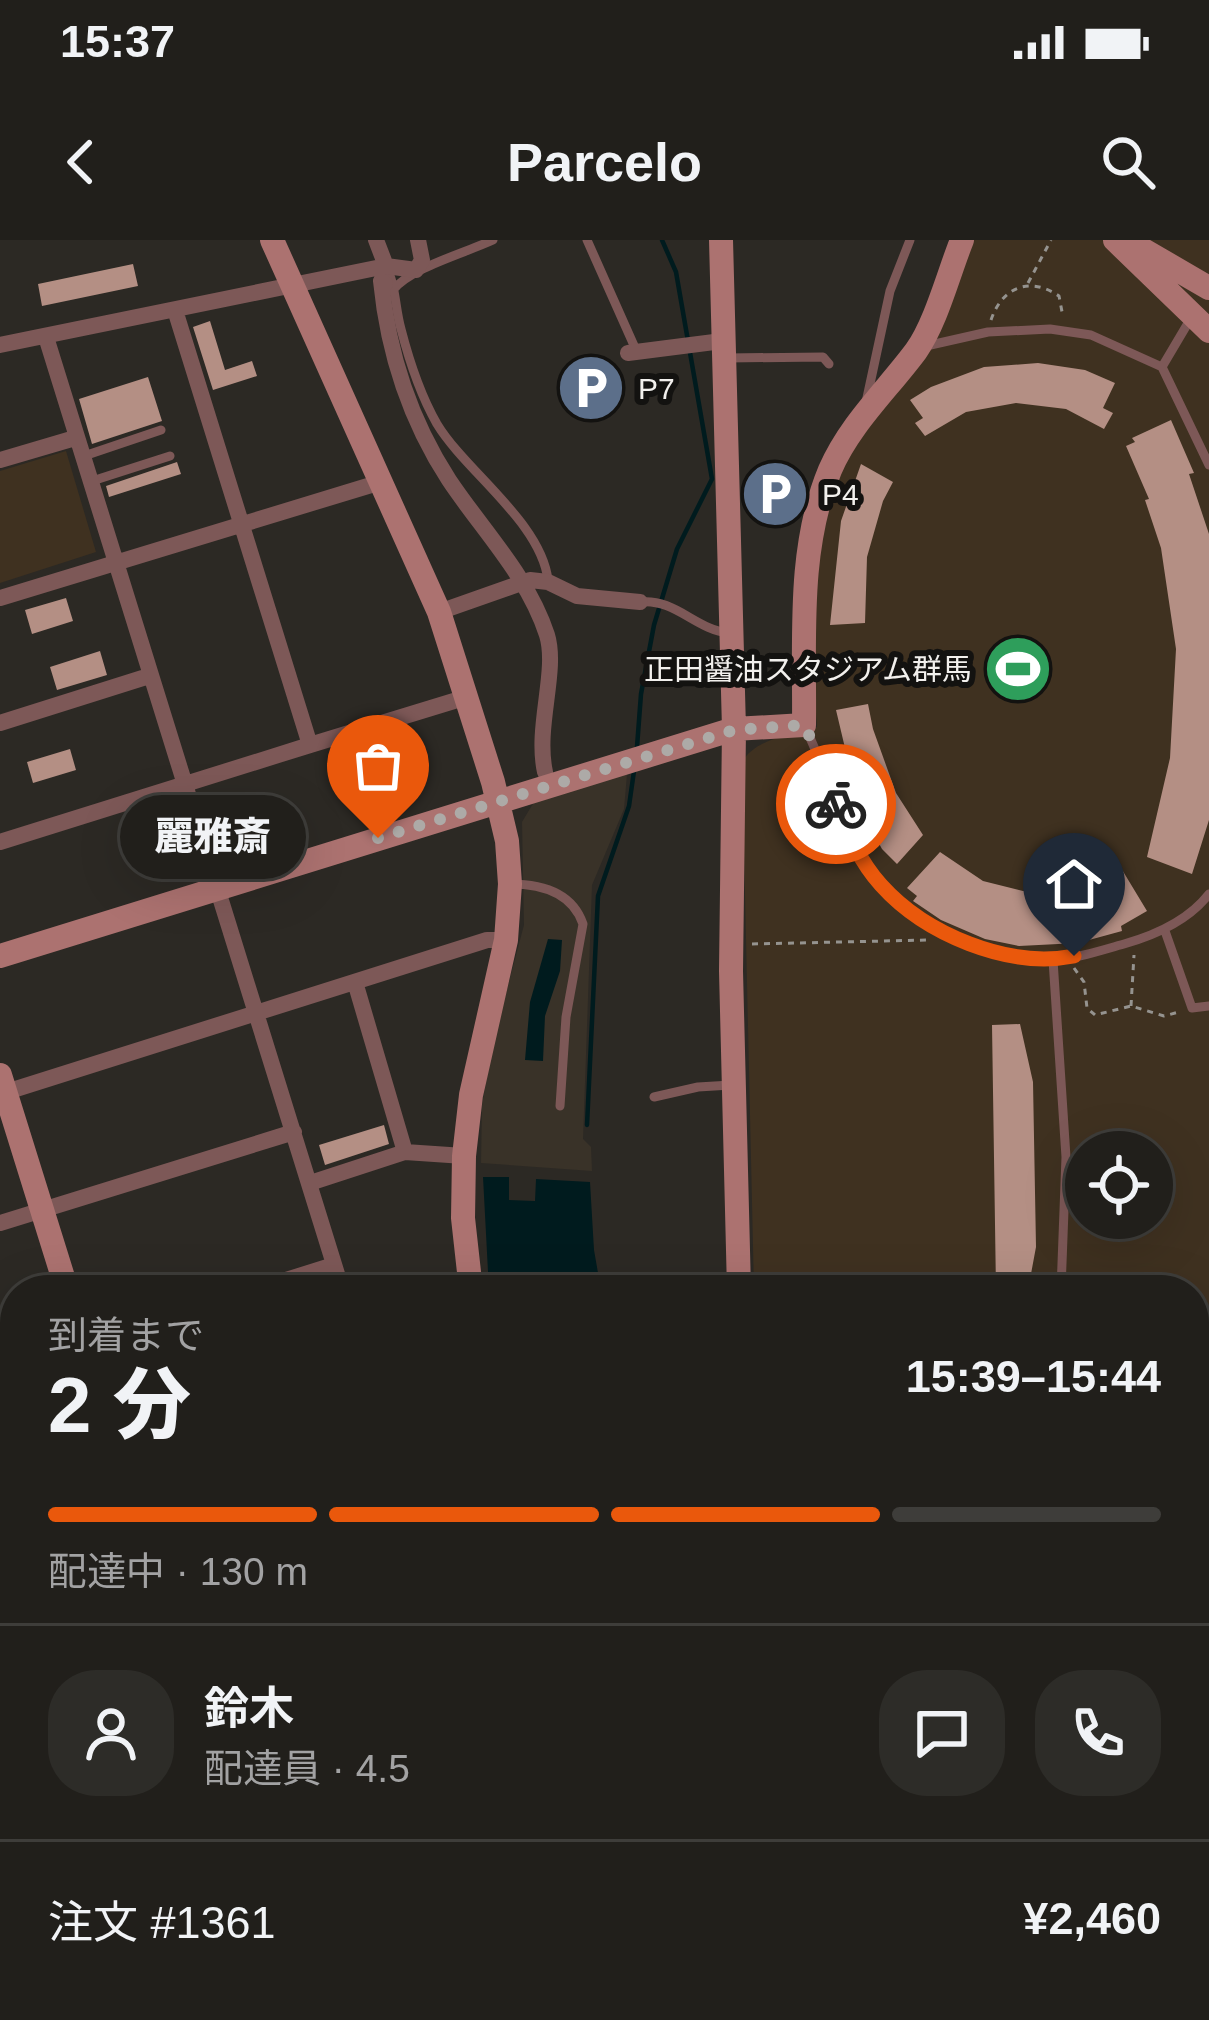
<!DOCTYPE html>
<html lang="ja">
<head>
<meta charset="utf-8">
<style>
  :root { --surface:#211f1b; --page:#2d2c28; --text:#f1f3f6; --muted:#a2a2a3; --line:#3e3d3a; --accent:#ea580c }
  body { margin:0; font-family:Arial,"Noto Sans JP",sans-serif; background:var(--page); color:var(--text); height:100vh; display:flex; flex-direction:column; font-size:45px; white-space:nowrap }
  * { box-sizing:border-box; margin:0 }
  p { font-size:39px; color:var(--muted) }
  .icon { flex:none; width:66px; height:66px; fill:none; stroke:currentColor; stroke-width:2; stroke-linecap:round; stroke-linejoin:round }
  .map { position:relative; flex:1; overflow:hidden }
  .details { position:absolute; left:0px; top:1035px; width:1209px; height:747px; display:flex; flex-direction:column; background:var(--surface); border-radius:48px 48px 0 0; box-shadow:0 12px 48px #0002,0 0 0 3px var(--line) }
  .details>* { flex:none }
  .fabs { position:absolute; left:1065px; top:891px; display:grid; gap:24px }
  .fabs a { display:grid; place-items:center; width:108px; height:108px; border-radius:50%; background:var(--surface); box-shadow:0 12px 48px #0002,0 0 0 3px var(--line); font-size:60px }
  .pin { position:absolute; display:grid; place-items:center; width:102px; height:102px; color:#fff; margin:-123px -51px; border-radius:50% 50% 50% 0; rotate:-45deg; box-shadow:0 0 12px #0007 }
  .pin .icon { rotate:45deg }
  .courier { position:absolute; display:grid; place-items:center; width:120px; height:120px; margin:-60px; border:9px solid #ea580c; border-radius:50%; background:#fff; color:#222; box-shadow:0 3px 15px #0007 }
  .bubble { position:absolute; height:84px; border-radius:42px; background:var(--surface); box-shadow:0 12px 48px #0002,0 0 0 3px var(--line); font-size:39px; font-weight:800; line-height:84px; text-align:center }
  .overview em { font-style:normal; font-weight:800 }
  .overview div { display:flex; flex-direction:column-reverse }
  .overview { display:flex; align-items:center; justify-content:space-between; height:204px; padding:0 48px }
  h1 { font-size:78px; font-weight:800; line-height:90px }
  .bar { display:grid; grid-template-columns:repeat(4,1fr); gap:18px 12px; align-content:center; height:144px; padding:0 48px }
  .bar i { height:15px; border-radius:9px; background:var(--line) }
  .bar .active { background:var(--accent) }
  .bar p { grid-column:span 4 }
  .line { display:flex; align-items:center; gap:30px; padding:0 48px; border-top:3px solid var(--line) }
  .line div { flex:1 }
  .round { display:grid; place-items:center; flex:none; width:126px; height:126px; border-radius:48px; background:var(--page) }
  .status { display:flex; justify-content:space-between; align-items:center; height:84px; padding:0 60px; background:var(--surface); direction:ltr }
  .status svg { height:33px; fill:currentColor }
  header { display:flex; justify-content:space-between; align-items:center; height:156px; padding:0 48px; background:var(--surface); font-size:54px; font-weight:800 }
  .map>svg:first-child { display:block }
  .built { fill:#393228 }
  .green { fill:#3f3120; fill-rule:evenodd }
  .water { fill:#001b1e }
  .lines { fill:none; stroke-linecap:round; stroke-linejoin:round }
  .stream { stroke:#001b1e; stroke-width:4.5 }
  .building { fill:#b48f84 }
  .path { stroke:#95938f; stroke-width:3; stroke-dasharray:6 6; stroke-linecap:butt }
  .lane { stroke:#7d5857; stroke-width:9 }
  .street { stroke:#7d5857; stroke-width:16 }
  .secondary { stroke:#ac7270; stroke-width:24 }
  .done { stroke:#adaaa7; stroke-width:12; stroke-dasharray:0 21.6 }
  .route { stroke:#ea580c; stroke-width:15 }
  .labels { text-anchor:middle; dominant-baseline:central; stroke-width:12; stroke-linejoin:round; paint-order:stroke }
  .poi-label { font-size:30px; fill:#f2f0ed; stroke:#131210; text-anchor:start }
</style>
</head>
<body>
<div class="status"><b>15:37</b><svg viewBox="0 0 49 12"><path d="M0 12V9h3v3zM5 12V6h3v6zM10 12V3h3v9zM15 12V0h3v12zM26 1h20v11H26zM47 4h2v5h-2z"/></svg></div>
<header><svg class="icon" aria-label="back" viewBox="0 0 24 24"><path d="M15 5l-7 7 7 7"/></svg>Parcelo<svg class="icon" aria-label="search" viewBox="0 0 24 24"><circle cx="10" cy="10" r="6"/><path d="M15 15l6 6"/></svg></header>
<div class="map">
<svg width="1209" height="1780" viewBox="0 0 1209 1780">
  <rect width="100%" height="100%" fill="#2c2924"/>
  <path class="built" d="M627 534 624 569 592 645 583 899 591 907 592 931 481 923 482 865 493 802 524 685 522 582 534 562Z"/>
  <path class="green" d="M971 0H1209V1306L1194 1307V1050H754L742 522C756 498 792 495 817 487L813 437 815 332 837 233ZM1086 912H1152V978H1086Z
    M66 211 96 312 0 343V231Z"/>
  <path class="water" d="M548 699 562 700 560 731 545 776 543 821 525 820 530 762Z
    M483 937H509V960L535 961 536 939 590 942 594 1010 601 1050H489Z"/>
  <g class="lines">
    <path class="stream" d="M637 507 641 454 654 385 677 309 712 239 676 32 662 0
      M587 885 598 656 629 566 634 531"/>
  </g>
  <path class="building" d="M133 24 138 46 42 66 38 44Z
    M210 81 225 130 252 121 257 136 213 150 193 87Z
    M1038 123 1085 130 1115 143 1103 168 1113 173 1104 189 1066 169 1016 163 966 172 925 196 915 183 923 178 910 160 931 147 984 127Z
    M148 137 162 181 92 204 79 159Z
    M1171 180 1194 233 1189 234 1209 294V580L1192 634 1147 617 1170 518 1176 409 1161 308 1145 260 1149 259 1126 206 1135 202 1132 198Z
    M177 222 181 234 109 257 106 246Z
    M861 224 893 242 883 261 867 317 865 383 830 385 841 281Z
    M66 358 73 381 32 394 25 370Z
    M100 411 107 435 57 450 50 427Z
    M868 464 873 489 896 553 923 595 897 624 882 609 859 567 836 470Z
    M70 509 76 530 33 543 27 522Z
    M940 612 983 641 1023 651 1071 646 1121 628 1147 671 1121 686 1122 691 1078 703 1019 706 985 699 941 680 913 661 917 656 907 648Z
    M1020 784 1033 842 1036 1007 1028 1050H996L992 785Z
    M384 885 389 904 325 925 319 905Z
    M755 1767H827L845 1780H745Z"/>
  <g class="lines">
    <path class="path" d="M1028 43 1051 0
      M991 80C1002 47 1030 36 1059 56L1063 77
      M752 704 928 700
      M1074 728 1084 742 1087 768 1095 775 1131 766 1164 776 1179 772
      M1131 766 1134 715
      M635 1777 637 1767
      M1201 1780 1209 1768"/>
    <path class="lane" d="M587 0 636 110
      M386 26C396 45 395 68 401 89 409 120 421 156 437 184 466 232 541 282 548 340
      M393 50C410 28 465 13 493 0
      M926 106 988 92 1050 89 1091 95 1162 127 1209 225
      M727 118 823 117 829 124
      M1162 127 1191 78
      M865 167 890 51 910 0
      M81 217 161 190
      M89 242 170 216
      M640 362C675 358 696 390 729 393
      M806 489C831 540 841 601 881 644 920 688 993 723 1053 720 1076 719 1102 710 1124 704 1156 695 1188 681 1209 654
      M510 644C540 644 572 652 583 684L566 777 560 866
      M1165 691 1192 768 1209 766
      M1053 720 1066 917 1061 1050
      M654 857 698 847 731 845
      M870 1780C887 1765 905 1767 923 1780
      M1008 1780 1022 1767"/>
    <path class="street" d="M376 0 386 26
      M385 44 381 41C388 112 410 180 449 240 483 291 528 336 547 395 558 431 535 487 545 532
      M175 70 310 505 467 457
      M46 97 342 1050
      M0 105 386 26 416 30 422 20 418 0
      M628 113 722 101
      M0 220 75 198
      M0 358 381 242
      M439 372 530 340 548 342 577 356 640 362
      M0 483 149 436
      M0 602 310 505
      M355 742 405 912
      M0 854 487 700H506
      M310 943 405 912 464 916
      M0 983 294 892
      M254 1050 334 1025
      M0 1130 15 1125
      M0 1271 15 1266
      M0 1421 15 1416
      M0 1572 15 1567
      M0 1691 15 1686
      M0 1755 7 1780
      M88 1780 134 1767"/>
    <path class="secondary" d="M272 0 439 372 493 542 507 601 510 644 506 700 471 855 464 916 463 978 471 1050
      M721 0 734 489 731 731 739 1050
      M1115 0 1209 91
      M1140 8 1209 48
      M0 716 734 489 804 485C805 401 797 309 830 230 850 184 887 150 916 111 936 83 949 32 962 0
      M0 835 67 1050
      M292 1767 296 1780
      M562 1780 590 1774 592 1780"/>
  </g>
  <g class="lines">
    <path class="done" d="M378 598 734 490 804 485 823 523 836 564"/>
    <path class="route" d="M836 564C847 592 860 622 881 645 925 694 1008 729 1074 716"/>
  </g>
  <defs>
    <symbol id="parking-disc" viewBox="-11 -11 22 22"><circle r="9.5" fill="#5c6f8a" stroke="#131210"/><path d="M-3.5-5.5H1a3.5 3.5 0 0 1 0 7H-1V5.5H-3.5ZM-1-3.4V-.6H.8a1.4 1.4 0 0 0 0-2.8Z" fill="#fff"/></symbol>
    <symbol id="stadium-disc" viewBox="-11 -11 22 22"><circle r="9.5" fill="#2e9e5b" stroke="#131210"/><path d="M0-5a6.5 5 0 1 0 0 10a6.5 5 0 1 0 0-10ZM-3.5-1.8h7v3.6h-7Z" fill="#fff"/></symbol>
  </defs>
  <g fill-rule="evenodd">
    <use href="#parking-disc" x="553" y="110" width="76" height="76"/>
    <use href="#parking-disc" x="737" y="216" width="76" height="76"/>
    <use href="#stadium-disc" x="980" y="391" width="76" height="76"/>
  </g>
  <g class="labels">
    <g class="poi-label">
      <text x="638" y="148">P7</text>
      <text x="822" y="254">P4</text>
      <text x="972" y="429" text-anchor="end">正田醤油スタジアム群馬</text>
    </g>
  </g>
</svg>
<div class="fabs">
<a><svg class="icon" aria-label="locate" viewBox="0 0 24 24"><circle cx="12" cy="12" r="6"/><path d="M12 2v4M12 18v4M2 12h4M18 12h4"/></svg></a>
</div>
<div class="pin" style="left:378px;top:598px;background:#ea580c"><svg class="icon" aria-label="bag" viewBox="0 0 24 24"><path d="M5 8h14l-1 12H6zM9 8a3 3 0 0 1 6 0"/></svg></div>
<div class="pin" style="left:1074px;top:716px;background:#1f2937"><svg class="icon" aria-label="home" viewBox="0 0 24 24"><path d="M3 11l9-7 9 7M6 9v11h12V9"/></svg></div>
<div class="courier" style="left:836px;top:564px"><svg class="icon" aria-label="bike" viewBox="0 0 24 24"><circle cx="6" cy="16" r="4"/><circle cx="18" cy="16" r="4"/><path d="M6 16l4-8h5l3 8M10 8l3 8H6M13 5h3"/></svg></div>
<div class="bubble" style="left:120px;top:555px;width:186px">麗雅斎</div>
<section class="details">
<div class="overview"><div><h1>2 分</h1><p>到着まで</p></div><em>15:39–15:44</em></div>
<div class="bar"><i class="active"></i><i class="active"></i><i class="active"></i><i></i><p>配達中 · 130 m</p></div>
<div class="line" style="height:216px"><a class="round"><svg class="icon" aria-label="person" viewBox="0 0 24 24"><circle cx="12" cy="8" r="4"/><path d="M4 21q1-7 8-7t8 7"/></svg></a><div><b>鈴木</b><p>配達員 · 4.5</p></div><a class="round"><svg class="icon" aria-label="chat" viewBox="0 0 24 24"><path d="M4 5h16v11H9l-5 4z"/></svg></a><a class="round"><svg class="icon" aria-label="phone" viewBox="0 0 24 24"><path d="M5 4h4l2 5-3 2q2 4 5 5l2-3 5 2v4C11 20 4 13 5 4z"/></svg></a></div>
<div class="line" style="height:156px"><div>注文 #1361</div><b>¥2,460</b></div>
</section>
</div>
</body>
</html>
